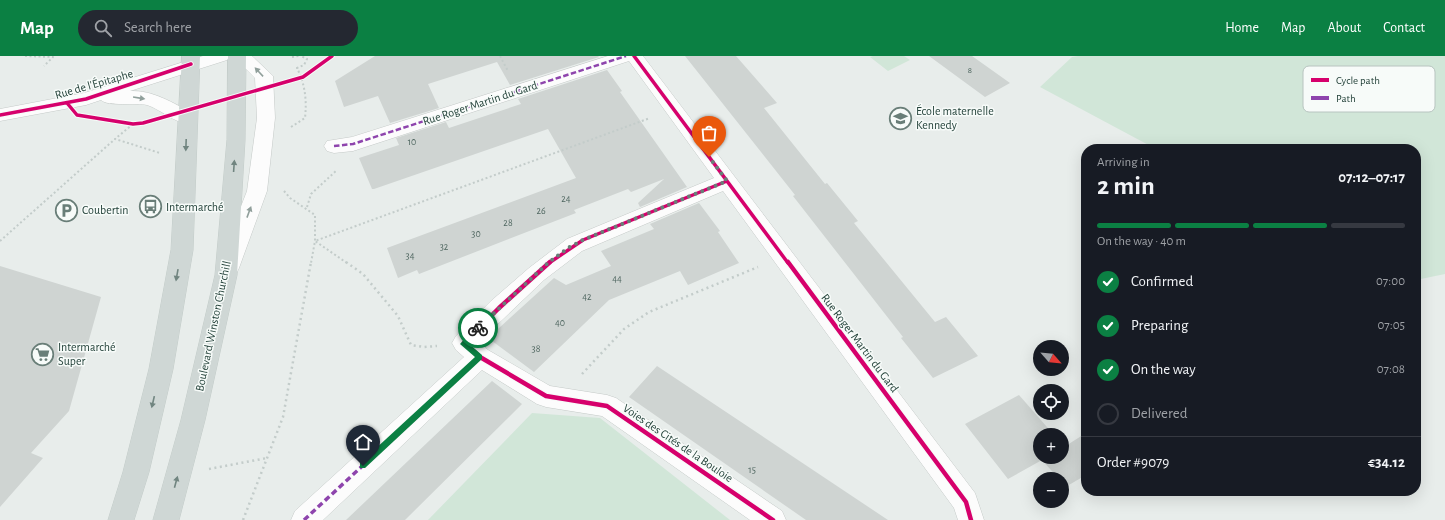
<!DOCTYPE html>
<html lang="en">
<head>
<meta charset="utf-8">
<style>
  :root { --surface:#171b24; --page:#242831; --text:#f1f3f6; --muted:#9ea1a6; --line:#363941; --accent:#0b8043 }
  body { margin:0; font-family:"Alegreya Sans",sans-serif; background:var(--page); color:var(--text); height:100vh; display:flex; flex-direction:column; font-size:15px; white-space:nowrap }
  * { box-sizing:border-box; margin:0 }
  p { font-size:13px; color:var(--muted) }
  .icon { flex:none; width:22px; height:22px; fill:none; stroke:currentColor; stroke-width:2; stroke-linecap:round; stroke-linejoin:round }
  .map { position:relative; flex:1; overflow:hidden }
  .details { position:absolute; left:1081px; top:88px; width:340px; height:352px; display:flex; flex-direction:column; background:var(--surface); border-radius:16px; box-shadow:0 4px 16px #0002 }
  .details>* { flex:none }
  .needle { width:26px; rotate:117deg }
  .fabs { position:absolute; left:1033px; top:284px; display:grid; gap:8px }
  .fabs a { display:grid; place-items:center; width:36px; height:36px; border-radius:50%; background:var(--surface); box-shadow:0 4px 16px #0002; font-size:20px }
  .pin { position:absolute; display:grid; place-items:center; width:34px; height:34px; color:#fff; margin:-41px -17px; border-radius:50% 50% 50% 0; rotate:-45deg; box-shadow:0 0 4px #0007 }
  .pin .icon { rotate:45deg }
  .courier { position:absolute; display:grid; place-items:center; width:40px; height:40px; margin:-20px; border:3px solid #0b8043; border-radius:50%; background:#fff; color:#222; box-shadow:0 1px 5px #0007 }
  .head em { font-style:normal; font-weight:700 }
  .head div { display:flex; flex-direction:column-reverse }
  .head { display:flex; align-items:center; justify-content:space-between; height:68px; padding:0 16px }
  h1 { font-size:26px; font-weight:700; line-height:30px }
  .bar { display:grid; grid-template-columns:repeat(4,1fr); gap:6px 4px; align-content:center; height:48px; padding:0 16px }
  .bar i { height:5px; border-radius:3px; background:var(--line) }
  .bar .active { background:var(--accent) }
  .bar p { grid-column:span 4 }
  .line { display:flex; align-items:center; gap:10px; padding:0 16px; border-top:1px solid var(--line) }
  .line div { flex:1 }
  ol { padding:0 16px; list-style:none }
  li { display:flex; align-items:center; gap:12px; height:44px }
  li p { margin-inline-start:auto }
  li .icon { padding:4px; border-radius:50%; background:var(--accent); color:#fff; stroke-width:4 }
  li:last-child { color:var(--muted) }
  li i { width:22px; height:22px; border:2px solid var(--line); border-radius:50% }
  header { display:flex; align-items:center; gap:24px; box-sizing:border-box; height:56px; padding:0 20px; background:var(--accent); color:#fff }
  header strong { font-size:19px }
  nav { display:flex; gap:22px; margin-inline-start:auto; font-size:14px }
  .search { width:280px; height:36px; background:var(--page); display:flex; align-items:center; gap:10px; box-sizing:border-box; padding:0 14px; border-radius:22px; color:var(--muted); font-size:15px }
  .map>svg:first-child { display:block }
  .green { fill:#d1e6d8 }
  .building { fill:#cfd4d2 }
  .lines { fill:none; stroke-linecap:round; stroke-linejoin:round }
  .minor-casing { stroke:#c5cac8; stroke-width:1 }
  .major-casing { stroke:#c3ccc9; stroke-width:1 }
  .path-far1 { stroke:#c3ccca; stroke-width:2; stroke-dasharray:2 2.5; stroke-linecap:butt }
  .path { stroke:#c3ccca; stroke-width:2.5; stroke-dasharray:2 3.5; stroke-linecap:butt }
  .minor { fill:#fcfcfc; fill-rule:evenodd }
  .major { fill:#cfd7d5; fill-rule:evenodd }
  .quiet-far1 { stroke:#8e44ad; stroke-width:2.5; stroke-dasharray:5.5 2.5; stroke-linecap:butt }
  .quiet { stroke:#8e44ad; stroke-width:3.5; stroke-dasharray:6 3.5; stroke-linecap:butt }
  .cycleway-far1-casing { stroke:#f7fbf9; stroke-width:5.5 }
  .cycleway-casing { stroke:#f7fbf9; stroke-width:7 }
  .cycleway-far1 { stroke:#d6006c; stroke-width:3.5 }
  .cycleway { stroke:#d6006c; stroke-width:4.5 }
  .oneway { fill:#909f9b }
  .oneway2 { fill:#718580 }
  .route { fill:#0b8043 }
  .done { stroke:#697e78; stroke-width:4; stroke-dasharray:0 7.2 }
  .labels { text-anchor:middle; dominant-baseline:central; stroke-width:3; stroke-linejoin:round; paint-order:stroke }
  .far-number-label { font-size:9px; fill:#506761 }
  .number-label { font-size:10px; fill:#506761 }
  .street-label { font-size:12px; fill:#24423a; stroke:#f7fbf9 }
  .poi-label { font-size:12px; fill:#24423a; stroke:#f7fbf9; text-anchor:start }
  .key { fill:#f7fbf9; stroke:#b8c4c0; stroke-width:1 }
  .key-label { font-size:11px; fill:#24423a }
</style>
</head>
<body>
<header>
<strong>Map</strong>
<div class="search"><svg class="icon" aria-label="search" viewBox="0 0 24 24"><circle cx="10" cy="10" r="6"/><path d="M15 15l6 6"/></svg>Search here</div>
<nav><a>Home</a><a>Map</a><a>About</a><a>Contact</a></nav>
</header>
<div class="map">
<svg width="1445" height="464" viewBox="0 0 1445 464">
  <rect width="100%" height="100%" fill="#e8edeb"/>
  <path class="green" d="M873 0H904L910 4 888 15 870 1Z
    M1078 0H1445V218L1416 224V93H1156L1040 31 1072 1Z
    M532 357 600 362 730 464H428Z"/>
  <path class="building" d="M375 0H598L599 1 510 29 497 6 428 28 439 52 390 67 378 40 344 51 335 25Z
    M685 0H736L777 47 764 52 825 128 827 127 858 165 854 167 935 266 946 261 978 300 933 322 901 282 903 281 793 140 795 139Z
    M929 0H972L1010 27 985 41Z
    M607 14 622 35 620 36 687 131 640 151 638 147 664 123 631 136 628 133 574 154 576 157 478 195 419 218 417 214 398 222 387 192 576 122 548 73 374 133H372L359 102 399 89 396 82 446 66 449 72 521 48 518 43Z
    M699 147 720 175 718 176 739 207 688 229 680 215 609 244 534 316 488 282 554 222 566 229 611 210 601 195 654 173 650 168Z
    M0 210 101 241 69 355 31 397 43 402 0 451Z
    M657 310 888 464H806L629 341Z
    M492 325 522 348 405 464H346Z
    M1019 339 1054 379H1040V401H1062V388L1064 391 1086 377V419L1062 433V423H1059L1042 404 1008 423 965 368Z"/>
  <g class="lines">
    <defs>
      <path id="minor" d="M203 0H230L227 4 130 35C153 34 173 47 194 58L196 62 194 66C177 71 163 54 147 49 136 46 108 51 101 44L86 49 0 65V53L84 37Z
        M233 0H252L273 20 275 62 267 135 239 212 236 218 228 221 220 218 217 212 247 135 257 62 255 22Z
        M608 0H643L975 437 984 464H958L954 452 723 135 582 195 544 224 479 286 488 294 550 330 607 339 616 342 782 455 786 464H750L602 360 546 351 537 348 482 314 323 464H291L295 455 464 301 456 294 452 287 456 280 491 245 529 212 567 183 714 122 629 5 353 95 334 97 327 95 324 90 327 85 352 81Z"/>
      <path id="major" d="M182 0H200L193 194 173 313 149 416 134 464H108L123 416 149 313 171 194Z
        M228 0H246L245 84 237 219 205 364 179 464H153L181 364 215 219 227 84Z"/>
    </defs>
    <use href="#minor" class="minor-casing"/>
    <use href="#major" class="major-casing"/>
    <path class="path-far1" d="M25 0 53 1 44 10
      M500 0 508 15
      M292 1 299 0
      M133 68 115 83 160 97
      M291 71 305 62C307 44 305 28 297 12L304 9 307 3 301 0
      M284 135 290 142 315 159V185L311 207
      M307 151 311 138 337 114
      M0 185 115 83
      M347 207 315 185 650 62"/>
    <path class="path" d="M346 206 363 218 398 260 411 289 424 291 437 290
      M582 318 624 273 649 256 758 211
      M209 413 267 402
      M243 464 283 361 311 206"/>
    <use href="#minor" class="minor"/>
    <use href="#major" class="major"/>
    <path class="quiet-far1" d="M334 90 353 88 626 0"/>
    <path class="quiet" d="M304 464 480 301"/>
    <defs>
      <path id="cycleway-far1" d="M634 0 788 207
        M67 47 77 59 133 68 143 67 303 21 332 0
        M0 59 86 43 191 8
        M549 207 583 184 727 125"/>
      <path id="cycleway" d="M550 206 499 252 464 287 480 301 546 340 607 350 773 464
        M788 206 966 446 971 464"/>
    </defs>
    <use href="#cycleway-far1" class="cycleway-far1-casing"/>
    <use href="#cycleway" class="cycleway-casing"/>
    <use href="#cycleway-far1" class="cycleway-far1"/>
    <use href="#cycleway" class="cycleway"/>
  </g>
  <defs><path id="oneway-solid" d="M-6-.8H1V-3.2L6.5 0L1 3.2V.8H-6Z"/></defs>
  <g class="oneway">
    <use href="#oneway-solid" transform="translate(259 16) rotate(-133)"/>
    <use href="#oneway-solid" transform="translate(139 42) rotate(9)"/>
    <use href="#oneway-solid" transform="translate(249 156) rotate(-70)"/>
  </g>
  <g class="oneway2">
    <use href="#oneway-solid" transform="translate(186 89) rotate(92)"/>
    <use href="#oneway-solid" transform="translate(234 110) rotate(-86)"/>
    <use href="#oneway-solid" transform="translate(177 219) rotate(100)"/>
    <use href="#oneway-solid" transform="translate(153 346) rotate(103)"/>
    <use href="#oneway-solid" transform="translate(176 426) rotate(-75)"/>
  </g>
  <path class="route" d="M478 269 481 270V274L468 287 482 299V303L365 412H360V407L475 301 460 288Z"/>
  <g class="lines">
    <path class="done" d="M478 272 548 207 568 192 583 184 727 125 709 101"/>
  </g>
  <defs>
    <symbol id="school-ring" viewBox="-11 -11 22 22"><circle r="9.5" fill="#f7fbf9" stroke="#697e78" stroke-width="1.5"/><path d="M0-5L7-2L0 1L-7-2ZM-4 1L0 2.5L4 1V4Q0 6-4 4Z" fill="#697e78"/></symbol>
    <symbol id="bus-ring" viewBox="-11 -11 22 22"><circle r="9.5" fill="#f7fbf9" stroke="#697e78" stroke-width="1.5"/><path d="M-5-6H5V4H4V6H2V4H-2V6H-4V4H-5ZM-3.5-4V0h7V-4ZM-3.5 1.2v1.5H-2V1.2ZM2 1.2v1.5H3.5V1.2Z" fill="#697e78"/></symbol>
    <symbol id="parking-ring" viewBox="-11 -11 22 22"><circle r="9.5" fill="#f7fbf9" stroke="#697e78" stroke-width="1.5"/><path d="M-3.5-5.5H1a3.5 3.5 0 0 1 0 7H-1V5.5H-3.5ZM-1-3.4V-.6H.8a1.4 1.4 0 0 0 0-2.8Z" fill="#697e78"/></symbol>
    <symbol id="supermarket-ring" viewBox="-11 -11 22 22"><circle r="9.5" fill="#f7fbf9" stroke="#697e78" stroke-width="1.5"/><path d="M-6-5.5h2.5l.6 2H6L4.5 2H-2.5L-4.4-4H-6ZM-1.5 3.2a1.3 1.3 0 1 0 .1 0ZM3 3.2a1.3 1.3 0 1 0 .1 0Z" fill="#697e78"/></symbol>
  </defs>
  <g fill-rule="evenodd">
    <use href="#school-ring" x="888" y="50" width="25" height="25"/>
    <use href="#bus-ring" x="138" y="138" width="25" height="25"/>
    <use href="#parking-ring" x="54" y="142" width="25" height="25"/>
    <use href="#supermarket-ring" x="30" y="286" width="25" height="25"/>
  </g>
  <g class="labels">
    <g class="far-number-label">
      <text x="970" y="14">8</text>
    </g>
    <g class="number-label">
      <text x="412" y="86">10</text>
      <text x="566" y="143">24</text>
      <text x="541" y="155">26</text>
      <text x="508" y="167">28</text>
      <text x="476" y="178">30</text>
      <text x="444" y="191">32</text>
      <text x="410" y="200">34</text>
      <text x="617" y="223">44</text>
      <text x="587" y="241">42</text>
      <text x="560" y="267">40</text>
      <text x="536" y="293">38</text>
      <text x="752" y="414">15</text>
    </g>
    <g class="street-label">
      <text transform="translate(94 28) rotate(-16)">Rue de l'Épitaphe</text>
      <text transform="translate(480 47) rotate(-18)">Rue Roger Martin du Gard</text>
      <text transform="translate(213 270) rotate(-78)">Boulevard Winston Churchill</text>
      <text transform="translate(860 287) rotate(53)">Rue Roger Martin du Gard</text>
      <text transform="translate(678 387) rotate(34)">Voies des Cités de la Bouloie</text>
    </g>
    <g class="poi-label">
      <text x="916" y="55">École maternelle<tspan x="916" dy="14">Kennedy</tspan></text>
      <text x="166" y="151">Intermarché</text>
      <text x="82" y="154">Coubertin</text>
      <text x="58" y="291">Intermarché<tspan x="58" dy="14">Super</tspan></text>
    </g>
  </g>
  <rect x="1303" y="10" width="132" height="46" rx="6" class="key"/>
  <rect x="1311" y="22" width="18" height="4" fill="#d6006c"/>
  <rect x="1311" y="40" width="18" height="4" fill="#8e44ad"/>
  <g class="key-label">
    <text x="1336" y="28">Cycle path</text>
    <text x="1336" y="46">Path</text>
  </g>
</svg>
<div class="fabs">
<a><svg class="needle" viewBox="-14 -14 28 28"><path d="M0-13l5 13h-10z" fill="#e53935"/><path d="M0 13l5-13h-10z" fill="#9ea1a6"/></svg></a>
<a><svg class="icon" aria-label="locate" viewBox="0 0 24 24"><circle cx="12" cy="12" r="6"/><path d="M12 2v4M12 18v4M2 12h4M18 12h4"/></svg></a>
<a>+</a>
<a>−</a>
</div>
<div class="pin" style="left:709px;top:101px;background:#ea580c"><svg class="icon" aria-label="bag" viewBox="0 0 24 24"><path d="M5 8h14l-1 12H6zM9 8a3 3 0 0 1 6 0"/></svg></div>
<div class="pin" style="left:363px;top:410px;background:#1f2937"><svg class="icon" aria-label="home" viewBox="0 0 24 24"><path d="M3 11l9-7 9 7M6 9v11h12V9"/></svg></div>
<div class="courier" style="left:478px;top:272px"><svg class="icon" aria-label="bike" viewBox="0 0 24 24"><circle cx="6" cy="16" r="4"/><circle cx="18" cy="16" r="4"/><path d="M6 16l4-8h5l3 8M10 8l3 8H6M13 5h3"/></svg></div>
<section class="details">
<div class="head"><div><h1>2 min</h1><p>Arriving in</p></div><em>07:12–07:17</em></div>
<div class="bar"><i class="active"></i><i class="active"></i><i class="active"></i><i></i><p>On the way · 40 m</p></div>
<ol>
<li><svg class="icon" aria-label="check" viewBox="0 0 24 24"><path d="M5 12l5 5 9-10"/></svg>Confirmed<p>07:00</p></li>
<li><svg class="icon" aria-label="check" viewBox="0 0 24 24"><path d="M5 12l5 5 9-10"/></svg>Preparing<p>07:05</p></li>
<li><svg class="icon" aria-label="check" viewBox="0 0 24 24"><path d="M5 12l5 5 9-10"/></svg>On the way<p>07:08</p></li>
<li><i></i>Delivered</li>
</ol>
<div class="line" style="height:52px"><div>Order #9079</div><b>€34.12</b></div>
</section>
</div>
</body>
</html>
